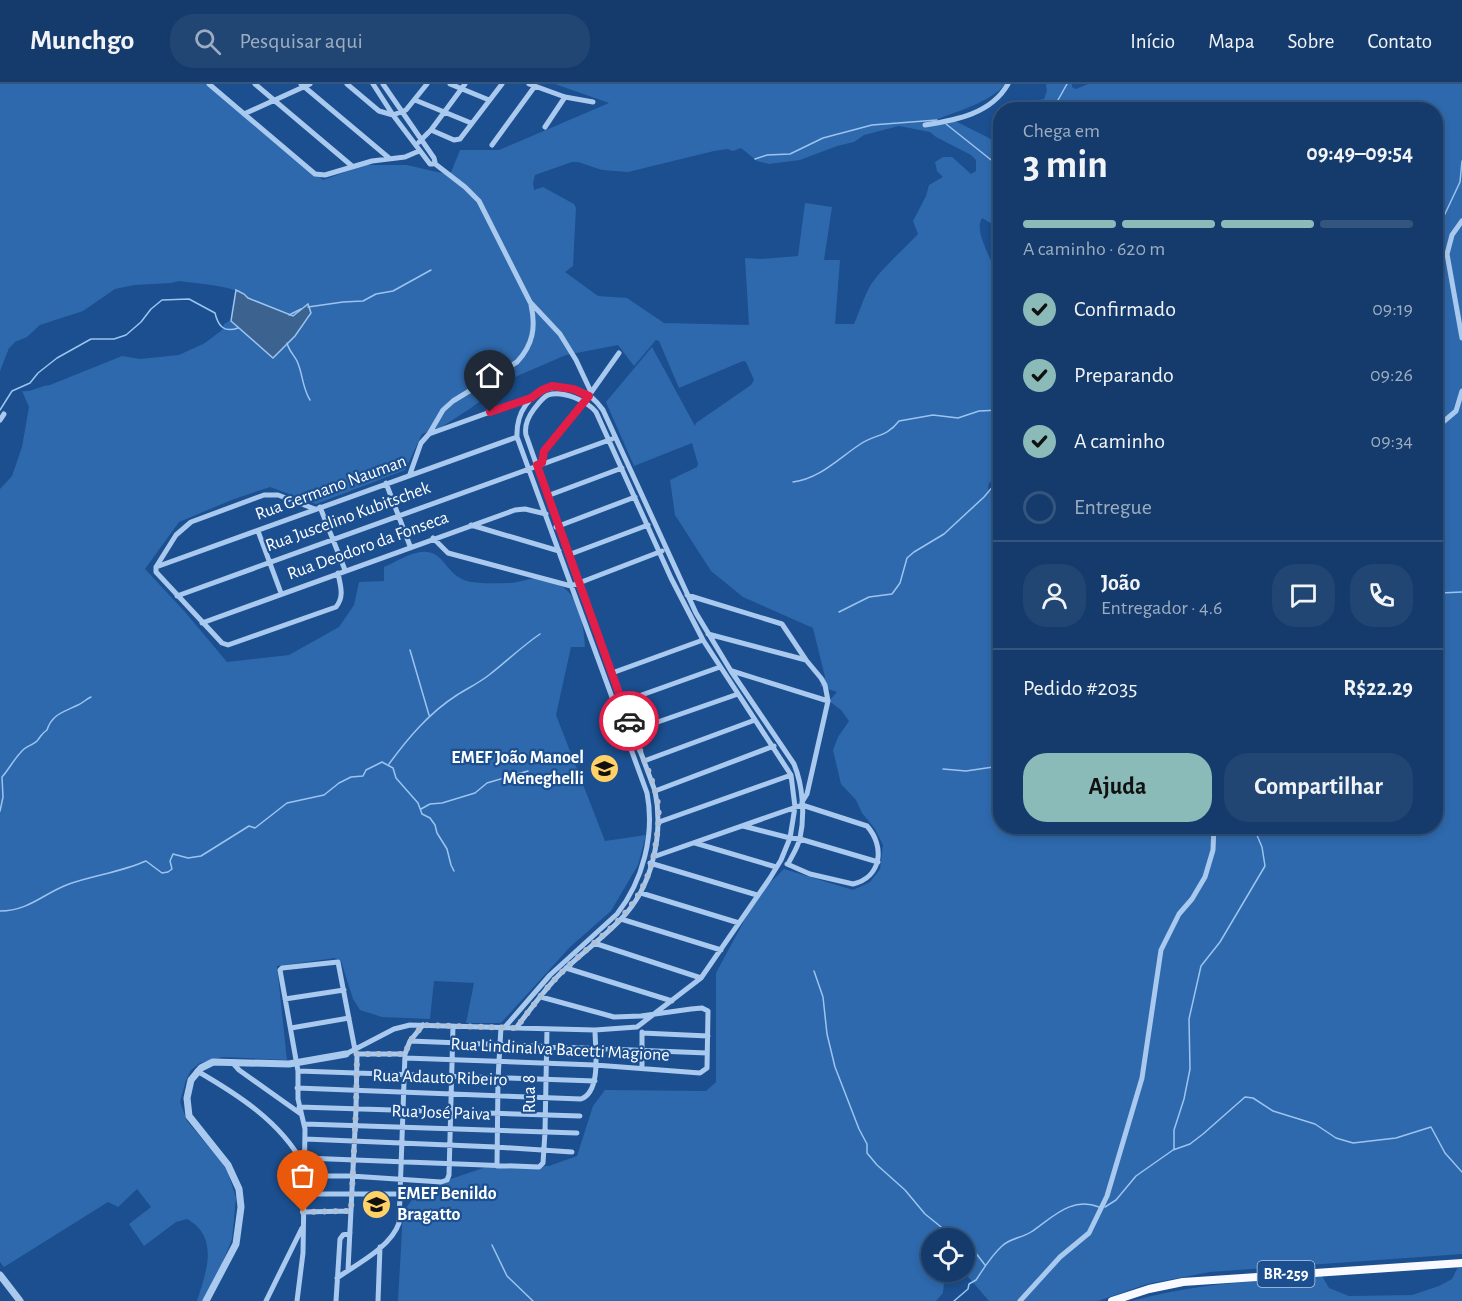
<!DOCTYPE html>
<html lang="pt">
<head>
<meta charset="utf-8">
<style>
  :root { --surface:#143b6b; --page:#214673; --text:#f1f3f6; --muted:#9dadc1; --line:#33557e; --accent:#8bbbb9 }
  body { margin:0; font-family:"Alegreya Sans",sans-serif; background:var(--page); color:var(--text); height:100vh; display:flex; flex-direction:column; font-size:22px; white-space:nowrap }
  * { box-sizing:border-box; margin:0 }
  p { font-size:20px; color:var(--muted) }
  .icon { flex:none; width:33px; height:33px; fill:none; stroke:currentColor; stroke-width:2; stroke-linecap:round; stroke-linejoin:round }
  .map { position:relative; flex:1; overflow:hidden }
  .panel { position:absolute; left:993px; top:18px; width:450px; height:732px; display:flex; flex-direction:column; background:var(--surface); border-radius:24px; box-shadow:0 3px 9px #0003,0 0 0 2px var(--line) }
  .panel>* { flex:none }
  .fabs { position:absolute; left:921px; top:1144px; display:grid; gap:12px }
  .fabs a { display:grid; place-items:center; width:54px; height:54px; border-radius:50%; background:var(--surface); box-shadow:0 3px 9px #0003,0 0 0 2px var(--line); font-size:30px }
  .pin { position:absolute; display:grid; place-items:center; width:51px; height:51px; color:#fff; margin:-62px -26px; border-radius:50% 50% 50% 0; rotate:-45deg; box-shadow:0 0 6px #0007 }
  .pin .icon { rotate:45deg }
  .courier { position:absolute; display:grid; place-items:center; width:60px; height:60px; margin:-30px; border:4px solid #e11d48; border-radius:50%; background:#fff; color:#222; box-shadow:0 2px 8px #0007 }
  .head em { font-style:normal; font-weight:600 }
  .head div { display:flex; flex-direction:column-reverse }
  .head { display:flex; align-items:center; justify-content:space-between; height:102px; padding:0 30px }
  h1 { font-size:39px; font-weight:600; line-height:45px }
  .bar { display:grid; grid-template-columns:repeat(4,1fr); gap:9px 6px; align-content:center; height:72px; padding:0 30px }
  .bar i { height:8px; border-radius:4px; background:var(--line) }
  .bar .selected { background:var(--accent) }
  .bar p { grid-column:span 4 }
  .line { display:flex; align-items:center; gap:15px; padding:0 30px; border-top:2px solid var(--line) }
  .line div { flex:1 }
  .round { display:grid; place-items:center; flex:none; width:63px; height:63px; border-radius:24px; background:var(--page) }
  ol { padding:0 30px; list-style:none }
  li { display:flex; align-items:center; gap:18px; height:66px }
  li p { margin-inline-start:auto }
  li .icon { padding:6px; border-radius:50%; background:var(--accent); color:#111; stroke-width:4 }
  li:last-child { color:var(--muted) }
  li i { width:33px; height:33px; border:3px solid var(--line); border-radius:50% }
  .button { display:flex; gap:12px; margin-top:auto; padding:12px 30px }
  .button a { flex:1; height:69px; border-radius:24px; background:var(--accent); color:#111; font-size:24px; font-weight:600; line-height:69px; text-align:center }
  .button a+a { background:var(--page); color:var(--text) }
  header { display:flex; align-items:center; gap:36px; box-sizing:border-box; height:84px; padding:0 30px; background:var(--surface); border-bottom:2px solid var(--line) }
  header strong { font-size:28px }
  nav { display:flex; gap:33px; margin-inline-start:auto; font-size:21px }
  .search { width:420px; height:54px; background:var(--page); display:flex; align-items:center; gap:15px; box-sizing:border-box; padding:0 21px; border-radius:24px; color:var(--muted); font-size:22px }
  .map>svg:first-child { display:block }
  .green { fill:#2e69ad; fill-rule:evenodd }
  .water { fill:#3c6290; stroke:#9cc4f0; stroke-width:1.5 }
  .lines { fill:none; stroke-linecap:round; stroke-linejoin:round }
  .stream { stroke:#9cc4f0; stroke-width:1.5 }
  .minor { stroke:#a9c9ee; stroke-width:5 }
  .tertiary { stroke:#a9c9ee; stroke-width:7 }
  .trunk { stroke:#f8faff; stroke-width:8 }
  .done { stroke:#afc1d8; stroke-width:6; stroke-dasharray:0 10.8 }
  .route { stroke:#e11d48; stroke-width:8 }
  .labels { text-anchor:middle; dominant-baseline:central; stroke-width:4.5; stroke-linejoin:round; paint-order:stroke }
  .shield { fill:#1b4f8f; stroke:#bbcadd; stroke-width:1.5 }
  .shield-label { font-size:16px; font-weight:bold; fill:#fff }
  .street-label { font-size:18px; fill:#fff; stroke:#1b4f8f }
  .poi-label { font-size:18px; font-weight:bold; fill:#fff; stroke:#1b4f8f; text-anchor:end }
</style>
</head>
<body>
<header>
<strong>Munchgo</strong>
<div class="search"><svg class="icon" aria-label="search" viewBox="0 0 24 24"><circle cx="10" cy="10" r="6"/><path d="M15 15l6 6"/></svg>Pesquisar aqui</div>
<nav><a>Início</a><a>Mapa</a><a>Sobre</a><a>Contato</a></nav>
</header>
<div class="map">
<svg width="1462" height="1217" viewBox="0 0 1462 1217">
  <rect width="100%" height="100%" fill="#1b4f8f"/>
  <path class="green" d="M0 0H212L323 96 365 81H407L450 91 460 66H499L609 19 555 0H1006C987 20 957 27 933 37L953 36 989 54 994 58 1000 54V141L992 140 982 134C972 149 998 184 1000 201 1002 211 1000 224 1000 235L997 238 1000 239V390L989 399 988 405 992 409 1000 402V742H1436V26L1024 25 1031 17 1044 15 1047 7 1046 0H1072V3L1076 5 1088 0H1462V1170L1210 1188 1147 1200 1098 1217H989L964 1188V1155H932V1188H945L943 1209 936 1217H398L403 1128 417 1109 442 1098 486 1083 549 1082 577 1072 593 1022 605 1006 706 1007 716 998V889L758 811 784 785 853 806 870 798 880 785 883 761 875 745 862 729 856 716 841 700 833 666 838 653 849 637 841 626 829 617 837 608 820 602 825 593 813 544 743 513 711 487 675 431 670 396 697 383 698 380 692 359 634 382 606 318 652 263 695 342 696 339 751 301 754 296 746 278 743 277 679 304 659 257 656 256 634 282 618 261 566 271 508 296 471 324 440 344 422 350 405 386 316 420 270 403 234 415 179 438 145 485 185 528 227 578 289 571 339 543 354 521 359 498 384 497V483C396 478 414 466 427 468 445 469 447 494 471 498 484 500 499 499 512 499 519 498 524 496 530 495 574 492 583 527 585 563H571L556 631 605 757 646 751 638 781 611 827 570 863 501 939H466L474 899 434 897 430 935 382 933 360 926 353 915 341 877 335 874 277 882 287 976 223 973 200 979 191 986 186 996 180 1018 187 1037 221 1077 228 1089 236 1114 232 1155 207 1217H197C206 1189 220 1153 187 1135L176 1138 144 1162 129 1140 151 1123 137 1105 118 1123 108 1118 4 1183 0 1178V405L12 392 22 363 29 323 22 307C30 309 39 302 50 301L122 272 140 275 179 271 205 259 222 246 224 240 231 236 293 232 248 214C237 201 197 200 179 197L171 199 134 201 115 205 83 227 40 241 27 253 15 258 9 264 0 287ZM899 42 930 48 936 53 971 71 976 76V87L971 90 952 73H943L935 78 937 87 943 93 929 101 926 112 913 137 918 150C903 166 885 181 872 199 864 211 860 227 854 240H835L840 176H824L832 123 805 119 798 172 762 175 745 174 749 241 664 239 627 214 598 212 565 188 573 182 576 124 574 120 543 103 534 106 533 99 535 91 572 78H578L602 86 628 88 714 67 727 65 733 67 741 64 757 77 769 80 800 76 837 62 854 58 864 51Z
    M1458 1183H1462V1217H1132C1194 1199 1258 1197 1322 1192L1329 1204 1349 1212 1412 1211 1439 1202 1452 1195Z"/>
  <path class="water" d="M236 206 244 210 248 214 293 232 308 220 311 229 295 252 273 274 231 237Z"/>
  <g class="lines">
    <path class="stream" d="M1046 26 1058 16 1067 0
      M946 40 1000 83
      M755 75 767 71 790 70 823 54 872 41 937 36
      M1000 87 994 105 1000 120
      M1436 149 1460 98 1462 77
      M1436 200V206
      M308 223 343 218 363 217 376 210 393 207 431 186
      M1436 227V236
      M289 231 301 225
      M287 259C289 267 294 271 297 277 303 290 302 303 310 316
      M1436 290V302
      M0 326 12 307 30 299 38 289 57 274 91 255H114L126 251 141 238 151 225 162 216 189 215 215 229C218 242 224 249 238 244
      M793 398C819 395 838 375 859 361 874 350 886 354 899 337L933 331 958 334 979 327 1000 326
      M1436 507 1440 509 1462 508
      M839 528 869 513 892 510 900 499 907 474 914 468 944 450 984 413 1000 394
      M410 566 429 631
      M389 680C408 654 429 629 457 611 468 604 479 599 489 591 506 578 521 563 540 550
      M943 685 966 687 1000 682
      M421 725 430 720 442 719 475 709 487 699 528 687
      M0 727 3 713 2 693C10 684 15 673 24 665 28 662 34 660 37 657 42 651 41 650 47 646 52 630 64 628 78 621 83 619 86 615 91 613
      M0 827C29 827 44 809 69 800 95 791 121 788 146 777L162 789 168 788 172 785 170 777 173 770 188 774 201 772 249 742 255 744 287 719 324 711 339 699 351 693 363 692 366 686 382 678 393 684 396 694 418 719 422 730 430 734 435 741 437 749 447 765 451 781 454 787
      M814 887 823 913 827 950 835 983 859 1045 867 1060V1069L877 1081 905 1106 925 1130 956 1155
      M1174 1065V1046L1184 1015 1190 985 1189 935 1201 882 1220 858 1265 782 1262 763 1253 742
      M1105 1123 1116 1116 1136 1092 1173 1066 1190 1060 1203 1050 1245 1013 1253 1014 1273 1027 1315 1040 1336 1054 1353 1059 1396 1054 1431 1043 1445 1069 1462 1088
      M492 1161 507 1192 533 1217
      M964 1161 975 1168 985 1181
      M954 1217 968 1205 969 1200 976 1196C984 1184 991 1172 1002 1162 1010 1154 1022 1154 1031 1148 1052 1134 1071 1112 1099 1123"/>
    <path class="minor" d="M209 0 315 90 325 91 372 77 405 73 419 67
      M255 0 352 82
      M301 0 389 74
      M347 0 379 27 393 31 406 26 427 0
      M373 0 393 31 430 80H433L435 78 434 74 383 0
      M450 0 489 16
      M529 0 565 13 593 18
      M415 16 471 39
      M244 30 310 0
      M925 41C956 36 991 30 1008 0
      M545 43 565 13
      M431 46 454 56 460 55 502 0
      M419 58 431 46 465 0
      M492 61 535 2
      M434 79 465 103 479 117 530 218 560 250 576 276 591 308
      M1462 137 1452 151 1447 170 1462 254
      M590 310 619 269
      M0 336 4 330
      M1436 344 1456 327 1462 307
      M429 350 443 326 453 317 517 278C533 261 536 243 531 221
      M542 379 544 367 584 317
      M410 390 421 359 429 350 529 314
      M386 399 410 462
      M547 412 622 384
      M320 423 345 486
      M315 425 278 411H264L191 438 176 451 156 483V488L222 559 228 561 336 523C345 512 340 501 338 489
      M471 441 559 467
      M556 443 635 413
      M258 447 281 509
      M433 454 448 469 571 502 662 467
      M568 471 648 441
      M156 483 517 353
      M687 511 782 540 806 576 821 594 825 601 828 617 807 710 802 718
      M177 512 612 355
      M202 539 515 426 525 425 546 430
      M708 550 806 576
      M732 587 828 617
      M612 589 703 556
      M622 618 720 583
      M632 647 738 610
      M644 677 755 636
      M655 707 774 662
      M659 738 791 691
      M743 742 790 754 800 755 878 778
      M695 759 776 783
      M653 773 802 721 867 742C885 762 882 793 853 800L810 790 787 780
      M650 779 757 811
      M641 809 739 839
      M621 835 721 866
      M594 859 701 894
      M566 884 672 917
      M285 915 344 906
      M505 943 550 891 617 830C643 797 655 750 647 709L517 353C515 301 575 285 603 326L696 529 731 587 794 680C803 702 805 731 800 754 798 763 792 772 788 780
      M291 944 349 934
      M642 949 708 952
      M410 957 707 969
      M346 970 394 945 410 941 595 946 637 943 701 894 770 794 781 776 790 754 795 723 791 691 703 556 671 494 596 328C587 317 563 306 548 311 542 314 538 320 534 325 528 333 524 341 526 351L578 499 655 707C664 750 652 804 621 835 602 855 579 871 560 890 544 906 530 926 516 944
      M356 970H405
      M405 974 595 981 700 989 707 984 708 927 702 924 691 925 641 932 614 933 541 913
      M232 978 239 986 301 1030
      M642 984V948
      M197 987C237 1010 281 1038 303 1080
      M298 987 595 997
      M297 1004 581 1015C602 1007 595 964 595 946
      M299 1023 580 1032
      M305 1040 577 1049
      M305 1055 496 1063 572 1068
      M304 1074 539 1083 543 1079 545 1048 547 945
      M497 1082 498 995 501 943
      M303 1092H351L441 1098 447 1096 449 1091 453 942
      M303 1110H402
      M303 1128 350 1127
      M348 1186 356 1025 357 970
      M337 1194C357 1180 391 1163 399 1139L405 970 410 957 423 941
      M266 1217 302 1144
      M297 1217 303 1169 305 1045 298 1015V987L280 886 282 884 338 878 355 966
      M336 1217 340 1155 343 1151 350 1149
      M378 1217 380 1163
      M1020 1217 1060 1173 1089 1149 1107 1112 1142 994 1161 866 1179 830 1192 815 1205 793 1213 766 1214 742"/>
    <path class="tertiary" d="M0 1191 20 1217
      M206 1217 236 1160 241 1123 239 1105 228 1081 189 1032 187 1014 191 996 201 984 213 978 289 980 346 970"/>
    <path class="trunk" d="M1112 1217 1149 1205 1183 1198 1462 1179"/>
  </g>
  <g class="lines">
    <path class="done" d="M303 1128 351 1127 356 1025 357 970H405L410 957 423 941 516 944C530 926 544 906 560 890 602 848 643 830 655 765 657 751 660 735 658 720 653 691 638 665 629 637"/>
    <path class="route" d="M490 328 531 314 542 306 552 302 573 305 589 312 544 367 542 379 537 381 629 637"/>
  </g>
  <defs>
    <symbol id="school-disc" viewBox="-11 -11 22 22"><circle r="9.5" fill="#ffd166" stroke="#1b4f8f"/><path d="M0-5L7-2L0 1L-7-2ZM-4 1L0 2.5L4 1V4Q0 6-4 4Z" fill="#111"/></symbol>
  </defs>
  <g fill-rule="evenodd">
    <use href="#school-disc" x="588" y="668" width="33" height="33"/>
    <use href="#school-disc" x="360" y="1104" width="33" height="33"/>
  </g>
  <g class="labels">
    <rect class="shield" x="1257.5" y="1177" width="57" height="26" rx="4.5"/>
    <g class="shield-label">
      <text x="1286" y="1190">BR-259</text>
    </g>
    <g class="street-label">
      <text transform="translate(331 404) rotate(-20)">Rua Germano Nauman</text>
      <text transform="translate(348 433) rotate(-20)">Rua Juscelino Kubitschek</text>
      <text transform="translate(368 462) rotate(-20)">Rua Deodoro da Fonseca</text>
      <text transform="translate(560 966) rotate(3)">Rua Lindinalva Bacetti Magione</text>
      <text transform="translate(440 994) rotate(2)">Rua Adauto Ribeiro</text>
      <text transform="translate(530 1010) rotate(-90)">Rua 8</text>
      <text transform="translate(441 1029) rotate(2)">Rua José Paiva</text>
    </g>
    <g class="poi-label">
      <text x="584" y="674">EMEF João Manoel<tspan x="584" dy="21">Meneghelli</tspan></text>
      <text x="397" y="1110" text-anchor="start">EMEF Benildo<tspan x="397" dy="21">Bragatto</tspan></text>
    </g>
  </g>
</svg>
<div class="fabs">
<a><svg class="icon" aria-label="locate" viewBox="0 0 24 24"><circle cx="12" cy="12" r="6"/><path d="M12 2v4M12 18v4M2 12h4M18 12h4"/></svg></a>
</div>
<div class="pin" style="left:303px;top:1128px;background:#ea580c"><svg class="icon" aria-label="bag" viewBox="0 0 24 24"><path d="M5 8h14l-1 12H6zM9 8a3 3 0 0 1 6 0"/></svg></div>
<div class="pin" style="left:490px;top:328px;background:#1f2937"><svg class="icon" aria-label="home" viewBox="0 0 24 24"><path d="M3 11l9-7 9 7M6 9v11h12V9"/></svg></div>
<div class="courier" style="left:629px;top:637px"><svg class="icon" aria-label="car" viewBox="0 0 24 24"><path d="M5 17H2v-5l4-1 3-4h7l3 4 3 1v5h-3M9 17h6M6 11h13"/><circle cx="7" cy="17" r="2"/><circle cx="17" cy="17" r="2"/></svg></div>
<section class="panel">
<div class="head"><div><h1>3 min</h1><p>Chega em</p></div><em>09:49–09:54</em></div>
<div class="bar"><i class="selected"></i><i class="selected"></i><i class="selected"></i><i></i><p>A caminho · 620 m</p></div>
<ol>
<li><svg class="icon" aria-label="check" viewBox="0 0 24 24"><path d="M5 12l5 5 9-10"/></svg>Confirmado<p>09:19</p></li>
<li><svg class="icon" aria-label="check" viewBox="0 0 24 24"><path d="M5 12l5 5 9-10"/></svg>Preparando<p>09:26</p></li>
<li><svg class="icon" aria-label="check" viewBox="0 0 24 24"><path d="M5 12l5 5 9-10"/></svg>A caminho<p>09:34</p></li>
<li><i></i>Entregue</li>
</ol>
<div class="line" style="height:108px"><a class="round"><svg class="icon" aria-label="person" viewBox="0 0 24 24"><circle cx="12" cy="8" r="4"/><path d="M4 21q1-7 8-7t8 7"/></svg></a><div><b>João</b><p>Entregador · 4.6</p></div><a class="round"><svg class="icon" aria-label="chat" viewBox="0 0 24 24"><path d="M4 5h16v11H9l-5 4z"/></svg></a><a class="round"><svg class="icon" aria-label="phone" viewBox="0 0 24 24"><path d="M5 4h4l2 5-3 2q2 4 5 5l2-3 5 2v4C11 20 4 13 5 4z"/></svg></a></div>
<div class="line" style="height:78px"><div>Pedido #2035</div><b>R$22.29</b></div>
<div class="button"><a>Ajuda</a><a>Compartilhar</a></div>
</section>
</div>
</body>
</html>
